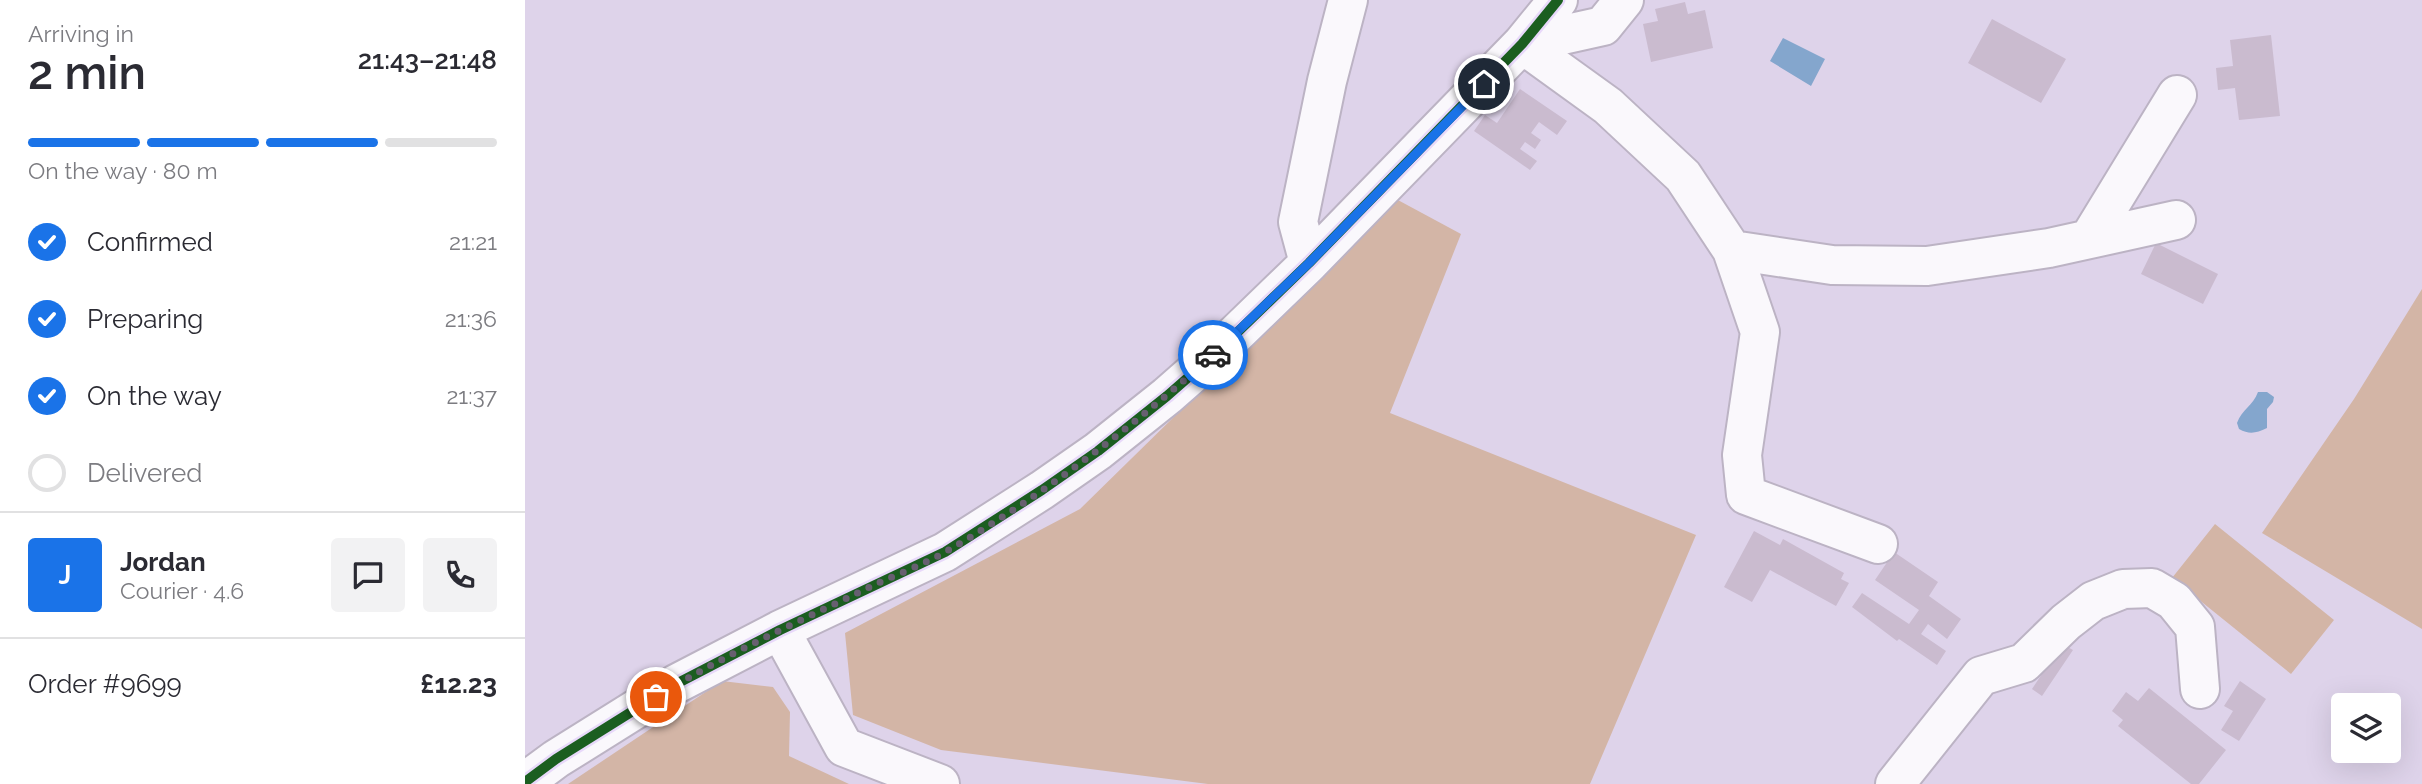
<!DOCTYPE html>
<html lang="en">
<head>
<meta charset="utf-8">
<style>
  :root { --surface:#fff; --page:#f2f2f3; --text:#2b2b33; --muted:#7c7c81; --line:#e1e1e2; --accent:#1a73e8 }
  body { margin:0; font-family:Raleway,sans-serif; background:var(--page); color:var(--text); height:100vh; display:flex; flex-direction:column; font-size:26px; white-space:nowrap }
  * { box-sizing:border-box; margin:0 }
  p { font-size:23px; color:var(--muted) }
  .icon { flex:none; width:38px; height:38px; fill:none; stroke:currentColor; stroke-width:2; stroke-linecap:round; stroke-linejoin:round }
  .map { position:relative; flex:1; overflow:hidden }
  .side { display:flex; flex-direction:column; background:var(--surface); width:525px }
  .side>* { flex:none }
  .tools { position:absolute; left:1806px; top:693px; display:grid; gap:14px }
  .tools a { display:grid; place-items:center; width:70px; height:70px; border-radius:7px; background:var(--surface); box-shadow:0 7px 28px #0002; font-size:35px }
  .pin { position:absolute; display:grid; place-items:center; width:60px; height:60px; color:#fff; margin:-30px; border:4px solid #fff; border-radius:50%; box-shadow:0 2px 7px #0007 }
  .courier { position:absolute; display:grid; place-items:center; width:70px; height:70px; margin:-35px; border:5px solid #1a73e8; border-radius:50%; background:#fff; color:#222; box-shadow:0 2px 9px #0007 }
  .headline em { font-style:normal; font-weight:600 }
  .headline div { display:flex; flex-direction:column-reverse }
  .headline { display:flex; align-items:center; justify-content:space-between; height:119px; padding:0 28px }
  h1 { font-size:46px; font-weight:600; line-height:52px }
  .bar { display:grid; grid-template-columns:repeat(4,1fr); gap:10px 7px; align-content:center; height:84px; padding:0 28px }
  .bar i { height:9px; border-radius:5px; background:var(--line) }
  .bar .on { background:var(--accent) }
  .bar p { grid-column:span 4 }
  .line { display:flex; align-items:center; gap:18px; padding:0 28px; border-top:2px solid var(--line) }
  .line div { flex:1 }
  .round { display:grid; place-items:center; flex:none; width:74px; height:74px; border-radius:7px; background:var(--page) }
  ol { padding:0 28px; list-style:none }
  li { display:flex; align-items:center; gap:21px; height:77px }
  li p { margin-inline-start:auto }
  li .icon { padding:7px; border-radius:50%; background:var(--accent); color:#fff; stroke-width:4 }
  li:last-child { color:var(--muted) }
  li i { width:38px; height:38px; border:4px solid var(--line); border-radius:50% }
  main { display:flex; flex:1; min-height:0 }
  .map>svg:first-child { display:block }
  .green { fill:#d3b5a6 }
  .water { fill:#84a6cd }
  .building { fill:#cabbcf }
  .lines { fill:none; stroke-linecap:round; stroke-linejoin:round }
  .minor-casing { stroke:#bcb3c4; stroke-width:42 }
  .minor { stroke:#faf8fc; stroke-width:38 }
  .cycleway-casing { stroke:#e8d9fa; stroke-width:15 }
  .cycleway { stroke:#1b5e20; stroke-width:10 }
  .done { stroke:#675f70; stroke-width:7; stroke-dasharray:0 12.6 }
  .route { stroke:#1a73e8; stroke-width:9 }
</style>
</head>
<body>
<main>
<section class="side">
<div class="headline"><div><h1>2 min</h1><p>Arriving in</p></div><em>21:43–21:48</em></div>
<div class="bar"><i class="on"></i><i class="on"></i><i class="on"></i><i></i><p>On the way · 80 m</p></div>
<ol>
<li><svg class="icon" aria-label="check" viewBox="0 0 24 24"><path d="M5 12l5 5 9-10"/></svg>Confirmed<p>21:21</p></li>
<li><svg class="icon" aria-label="check" viewBox="0 0 24 24"><path d="M5 12l5 5 9-10"/></svg>Preparing<p>21:36</p></li>
<li><svg class="icon" aria-label="check" viewBox="0 0 24 24"><path d="M5 12l5 5 9-10"/></svg>On the way<p>21:37</p></li>
<li><i></i>Delivered</li>
</ol>
<div class="line" style="height:126px"><b class="round" style="background:var(--accent);color:#fff">J</b><div><b>Jordan</b><p>Courier · 4.6</p></div><a class="round"><svg class="icon" aria-label="chat" viewBox="0 0 24 24"><path d="M4 5h16v11H9l-5 4z"/></svg></a><a class="round"><svg class="icon" aria-label="phone" viewBox="0 0 24 24"><path d="M5 4h4l2 5-3 2q2 4 5 5l2-3 5 2v4C11 20 4 13 5 4z"/></svg></a></div>
<div class="line" style="height:91px"><div>Order #9699</div><b>£12.23</b></div>
</section>
<div class="map">
<svg width="1897" height="784" viewBox="0 0 1897 784">
  <rect width="100%" height="100%" fill="#ded3ea"/>
  <path class="green" d="M871 199 936 234 865 413 1171 535 1065 784H683L416 750 328 715 320 633 555 509Z
    M1897 289V629L1737 533 1829 399Z
    M1690 524 1809 620 1766 674 1647 578Z
    M197 681 248 687 265 712 264 756 324 784H43Z"/>
  <path class="water" d="M1258 38 1300 59 1286 86 1245 61Z
    M1733 392H1742L1749 397 1748 402 1742 409V428C1731 433 1725 435 1714 429L1712 423C1717 409 1728 406 1733 392Z"/>
  <path class="building" d="M1160 2 1163 14 1180 10 1188 48 1126 62 1118 24 1133 21 1130 9Z
    M1467 19 1541 59 1516 103 1443 63Z
    M1746 35 1755 116 1714 120 1710 88 1693 90 1691 68 1708 66 1705 40Z
    M995 89 1042 121 1032 135 1014 122 1006 133 1016 140 1010 149 1000 142 995 149 1012 161 1005 170 949 131 960 115 972 123Z
    M1631 243 1693 274 1678 304 1616 274Z
    M1229 531 1255 545 1258 539 1319 573 1316 579 1324 583 1311 606 1245 570 1227 602 1199 587Z
    M1369 552 1413 582 1404 596 1436 619 1422 639 1403 624 1396 634 1421 651 1412 665 1374 639 1372 641 1327 607 1337 593 1384 624 1394 610 1350 580Z
    M1537 644 1548 650 1517 696 1507 689Z
    M1715 681 1741 699 1714 741 1696 730 1708 711 1699 706Z
    M1624 688 1701 750 1674 784H1666L1593 726 1598 720 1587 711 1601 692 1613 701Z"/>
  <g class="lines">
    <defs>
      <path id="minor" d="M997 44 1083 106 1158 176 1207 250 1235 332 1217 455 1221 495 1353 544
        M997 44 1078 26 1099 0
        M1564 239 1652 95
        M1207 250 1307 265 1402 266 1524 248 1651 220
        M784 263 773 222 802 81 823 0
        M255 630 319 747 415 784
        M0 782 31 759 151 684 255 630 420 552 517 490 573 451 642 396 691 353 784 263 997 44 1033 0
        M1370 784 1456 676 1499 663 1541 622 1568 601 1598 589 1627 588 1649 601 1670 627 1675 689"/>
    </defs>
    <use href="#minor" class="minor-casing"/>
    <use href="#minor" class="minor"/>
    <defs>
      <path id="cycleway" d="M0 782 31 759 151 684 255 630 420 552 517 490 573 451 642 396 691 353 784 263 997 44 1033 0"/>
    </defs>
    <use href="#cycleway" class="cycleway-casing"/>
    <use href="#cycleway" class="cycleway"/>
  </g>
  <g class="lines">
    <path class="done" d="M131 697C199 655 273 622 345 587 370 575 398 565 422 551 518 495 605 429 688 355"/>
    <path class="route" d="M688 355 784 263 959 84"/>
  </g>
</svg>
<div class="tools">
<a><svg class="icon" aria-label="layers" viewBox="0 0 24 24"><path d="M12 4l9 5-9 5-9-5zM3 14l9 5 9-5"/></svg></a>
</div>
<div class="pin" style="left:131px;top:697px;background:#ea580c"><svg class="icon" aria-label="bag" viewBox="0 0 24 24"><path d="M5 8h14l-1 12H6zM9 8a3 3 0 0 1 6 0"/></svg></div>
<div class="pin" style="left:959px;top:84px;background:#1f2937"><svg class="icon" aria-label="home" viewBox="0 0 24 24"><path d="M3 11l9-7 9 7M6 9v11h12V9"/></svg></div>
<div class="courier" style="left:688px;top:355px"><svg class="icon" aria-label="car" viewBox="0 0 24 24"><path d="M5 17H2v-5l4-1 3-4h7l3 4 3 1v5h-3M9 17h6M6 11h13"/><circle cx="7" cy="17" r="2"/><circle cx="17" cy="17" r="2"/></svg></div>
</div>
</main>
</body>
</html>
